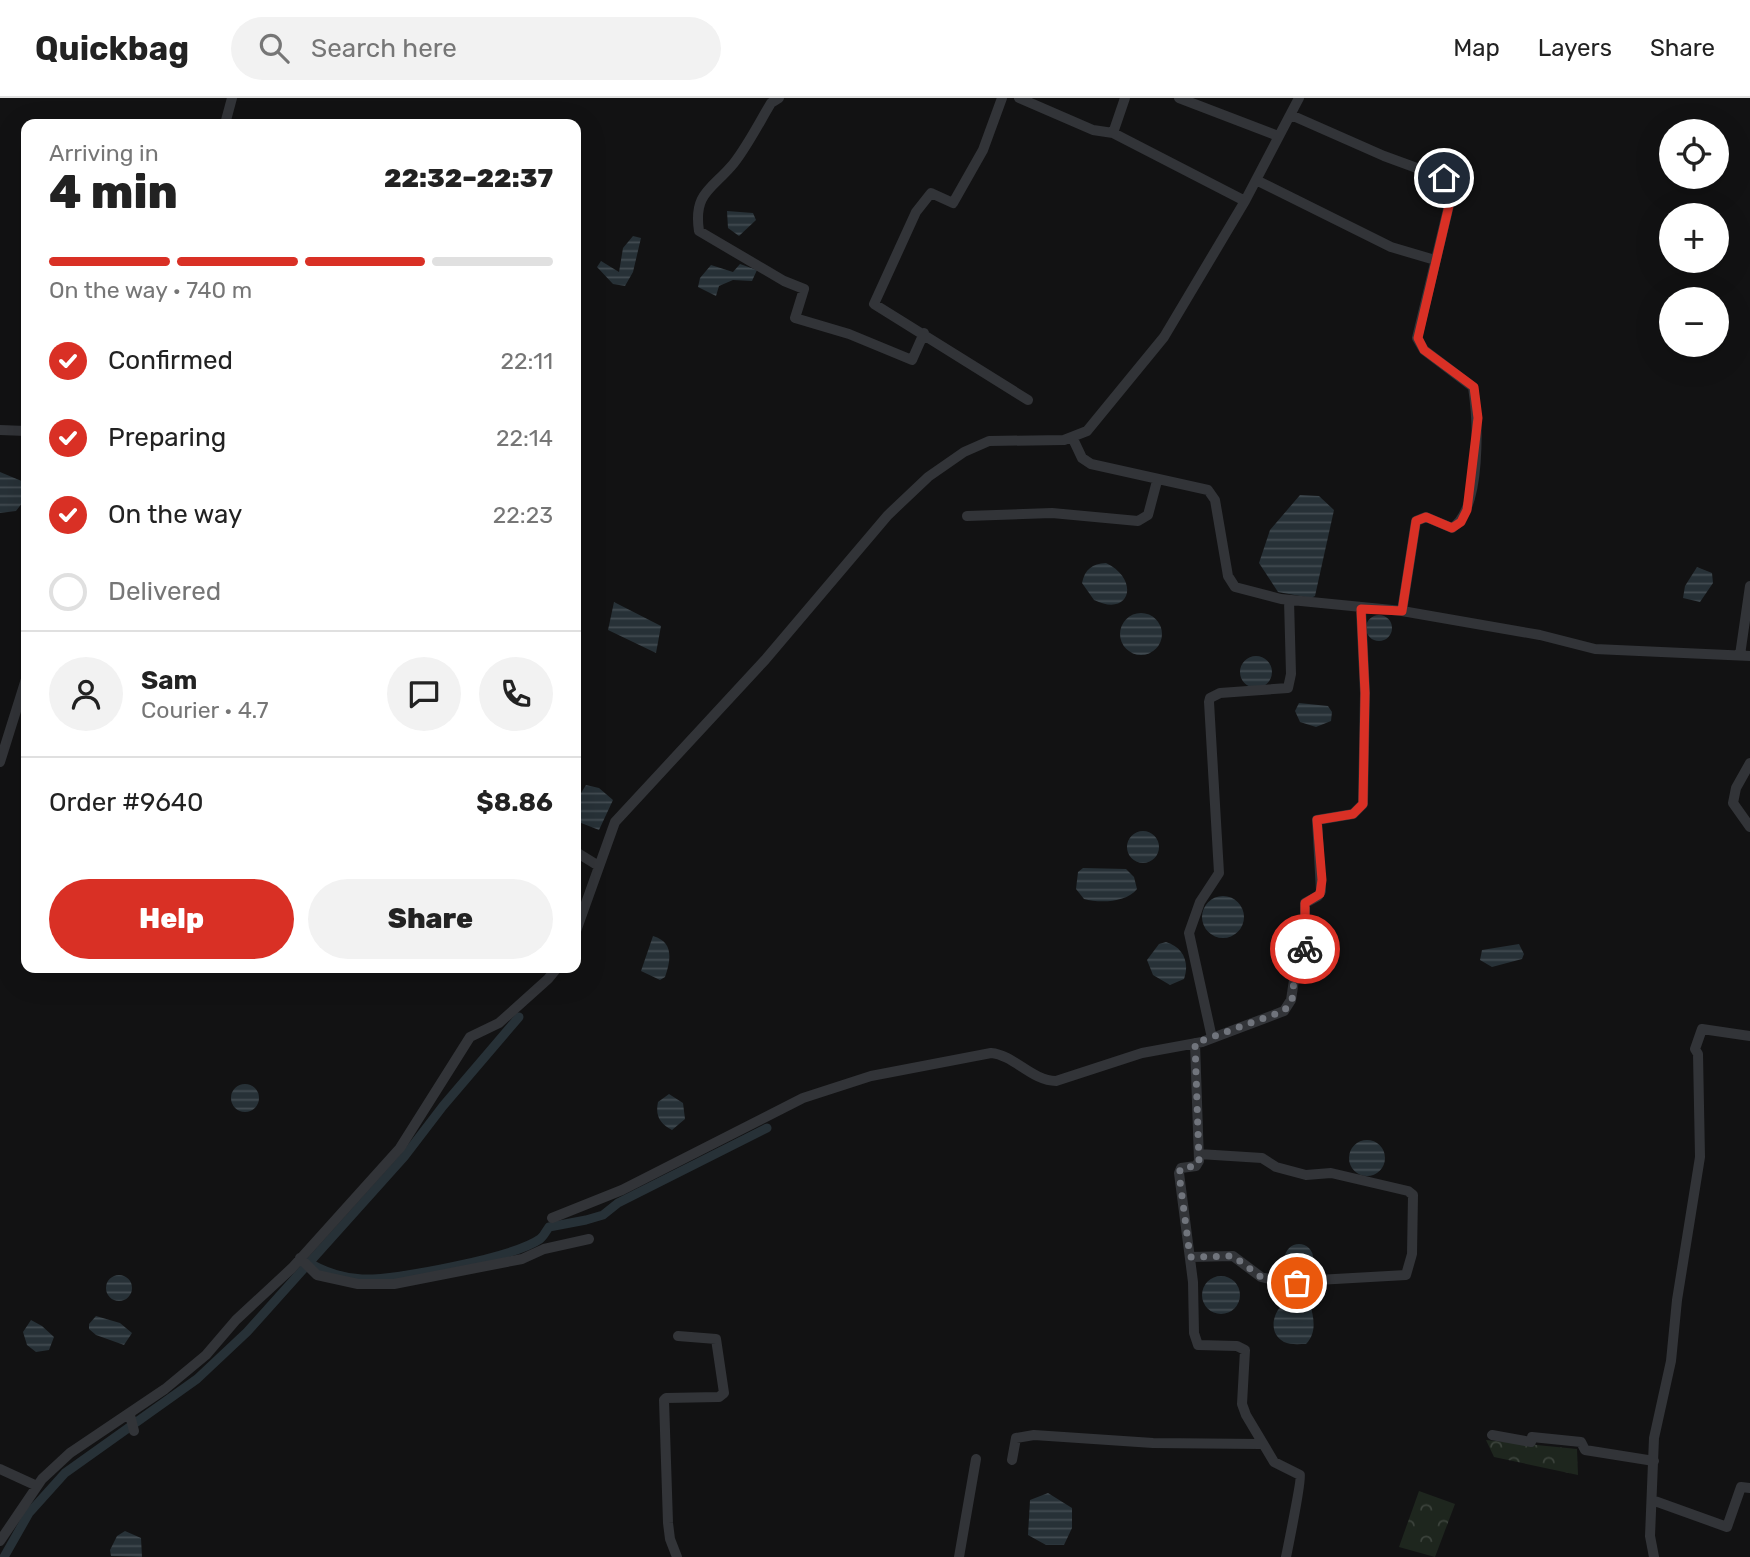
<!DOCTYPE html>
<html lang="en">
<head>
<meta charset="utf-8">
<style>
  :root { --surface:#fff; --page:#f2f2f2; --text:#222; --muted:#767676; --line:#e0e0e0; --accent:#d93025 }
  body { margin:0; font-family:Rubik,sans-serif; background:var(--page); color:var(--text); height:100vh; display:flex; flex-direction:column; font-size:26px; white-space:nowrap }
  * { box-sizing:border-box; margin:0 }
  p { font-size:23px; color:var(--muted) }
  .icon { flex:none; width:38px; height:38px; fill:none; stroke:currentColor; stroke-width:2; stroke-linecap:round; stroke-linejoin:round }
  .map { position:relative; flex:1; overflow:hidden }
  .panel { position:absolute; left:21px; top:21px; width:560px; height:854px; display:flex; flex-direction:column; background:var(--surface); border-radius:14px; box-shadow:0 7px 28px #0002 }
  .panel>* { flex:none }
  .tools { position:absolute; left:1659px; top:21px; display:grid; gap:14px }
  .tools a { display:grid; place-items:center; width:70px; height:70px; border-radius:50%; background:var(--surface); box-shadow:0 7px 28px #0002; font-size:35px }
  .pin { position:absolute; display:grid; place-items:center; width:60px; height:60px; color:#fff; margin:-30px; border:4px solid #fff; border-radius:50%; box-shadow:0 2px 7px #0007 }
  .courier { position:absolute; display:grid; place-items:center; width:70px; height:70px; margin:-35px; border:5px solid #d93025; border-radius:50%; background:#fff; color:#222; box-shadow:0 2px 9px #0007 }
  .summary em { font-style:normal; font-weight:800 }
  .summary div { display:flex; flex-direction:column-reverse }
  .summary { display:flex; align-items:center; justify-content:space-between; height:119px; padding:0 28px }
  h1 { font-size:46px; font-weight:800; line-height:52px }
  .bar { display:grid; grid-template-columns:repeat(4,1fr); gap:10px 7px; align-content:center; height:84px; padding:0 28px }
  .bar i { height:9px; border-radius:5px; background:var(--line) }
  .bar .on { background:var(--accent) }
  .bar p { grid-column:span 4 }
  .line { display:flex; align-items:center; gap:18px; padding:0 28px; border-top:2px solid var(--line) }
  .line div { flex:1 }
  .round { display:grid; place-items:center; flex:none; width:74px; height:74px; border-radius:37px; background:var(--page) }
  ol { padding:0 28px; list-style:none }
  li { display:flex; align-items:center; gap:21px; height:77px }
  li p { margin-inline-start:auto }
  li .icon { padding:7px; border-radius:50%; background:var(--accent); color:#fff; stroke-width:4 }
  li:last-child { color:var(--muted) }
  li i { width:38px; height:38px; border:4px solid var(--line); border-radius:50% }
  .cta { display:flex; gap:14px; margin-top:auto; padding:14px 28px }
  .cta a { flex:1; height:80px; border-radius:42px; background:var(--accent); color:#fff; font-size:28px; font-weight:800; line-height:80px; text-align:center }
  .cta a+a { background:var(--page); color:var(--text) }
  header { display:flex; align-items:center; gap:42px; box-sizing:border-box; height:98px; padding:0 35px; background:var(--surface); border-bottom:2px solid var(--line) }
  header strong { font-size:33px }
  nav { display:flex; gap:38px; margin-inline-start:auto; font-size:24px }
  .search { width:490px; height:63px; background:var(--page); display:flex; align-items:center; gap:18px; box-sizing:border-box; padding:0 24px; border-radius:38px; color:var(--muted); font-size:26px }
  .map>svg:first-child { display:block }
  .forest { fill:url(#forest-crowns) }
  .water { fill:url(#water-rules) }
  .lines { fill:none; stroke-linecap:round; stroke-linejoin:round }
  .canal { stroke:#273137; stroke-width:9 }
  .minor { stroke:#323438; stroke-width:10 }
  .done { stroke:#70747c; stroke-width:7; stroke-dasharray:0 12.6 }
  .route { stroke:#d93025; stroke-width:9 }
</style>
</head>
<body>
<header>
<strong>Quickbag</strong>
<div class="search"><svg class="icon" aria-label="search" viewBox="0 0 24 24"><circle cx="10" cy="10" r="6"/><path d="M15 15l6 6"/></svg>Search here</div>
<nav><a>Map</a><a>Layers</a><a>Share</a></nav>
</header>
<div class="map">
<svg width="1750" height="1459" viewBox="0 0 1750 1459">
  <defs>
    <pattern id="forest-crowns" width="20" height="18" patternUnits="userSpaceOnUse" patternTransform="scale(1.75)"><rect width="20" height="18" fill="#1e261e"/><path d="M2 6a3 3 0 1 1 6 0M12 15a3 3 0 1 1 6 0" fill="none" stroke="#3c433c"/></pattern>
    <pattern id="water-rules" width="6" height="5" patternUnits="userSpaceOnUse" patternTransform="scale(1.75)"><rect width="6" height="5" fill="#273137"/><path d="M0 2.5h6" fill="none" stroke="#434c52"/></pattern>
  </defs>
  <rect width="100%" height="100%" fill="#121213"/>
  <path class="forest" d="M1486 1342 1577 1351 1578 1377 1494 1359Z
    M1419 1393 1455 1406 1435 1459 1399 1449Z"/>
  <path class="water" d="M727 113 753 115 756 122 739 138 728 130Z
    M633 138 641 140 633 174 625 188 613 186 597 169 601 163 619 174 623 150Z
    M740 166 757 172 752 183 733 182 719 188 716 198 698 189 700 180 711 167 733 174Z
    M0 374 24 384 26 400 16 413 0 415Z
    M1300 397 1319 398 1334 412 1315 498 1311 500 1278 494 1259 465 1270 432Z
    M1106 465C1140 481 1131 520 1094 502L1082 485C1085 471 1092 466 1106 465Z
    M1697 469 1712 475 1713 485 1700 504 1683 500 1685 488Z
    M614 504 661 528 656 555 608 532Z
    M1120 536a21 21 0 1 1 42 0a21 21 0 1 1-42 0Z
    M1366 530a13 13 0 1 1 26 0a13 13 0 1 1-26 0Z
    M1240 574a16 16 0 1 1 32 0a16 16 0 1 1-32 0Z
    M1299 605 1328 608 1332 614 1331 623 1316 629 1300 624 1295 613Z
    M586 687 599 690 613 702 599 732 576 723V703Z
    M1127 749a16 16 0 1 1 32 0a16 16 0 1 1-32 0Z
    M1083 770 1126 771 1134 779 1137 791C1126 805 1099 805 1084 801L1076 791 1078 774Z
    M1202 819a21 21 0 1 1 42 0a21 21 0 1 1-42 0Z
    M653 838C674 844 671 862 665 879L660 882 641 873Z
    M1166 844C1183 849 1190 864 1184 881L1170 887 1153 877 1147 862 1159 846Z
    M1519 846 1524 856 1522 861 1492 869 1480 862 1482 852Z
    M231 1000a14 14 0 1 1 28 0a14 14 0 1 1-28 0Z
    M669 996 683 1005 685 1021 672 1032C660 1026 655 1018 658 1004Z
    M1349 1060a18 18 0 1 1 36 0a18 18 0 1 1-36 0Z
    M1285 1160a14 14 0 1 1 28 0a14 14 0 1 1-28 0Z
    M106 1190a13 13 0 1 1 26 0a13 13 0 1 1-26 0Z
    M1202 1197a19 19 0 1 1 38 0a19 19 0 1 1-38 0Z
    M1297 1199 1310 1206C1314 1220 1317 1235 1306 1246 1299 1246 1290 1247 1284 1244 1263 1233 1277 1201 1297 1199Z
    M96 1218 120 1225 132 1235 124 1247 96 1237 89 1231V1226Z
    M31 1222 42 1228 54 1239 49 1252 36 1254 27 1247 23 1234Z
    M1048 1395 1072 1410V1430L1064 1447H1046L1028 1437 1030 1402Z
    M125 1433 141 1440 142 1459 111 1458 110 1452 117 1438Z"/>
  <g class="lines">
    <path class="canal" d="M311 1166C327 1175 343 1180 362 1181 394 1183 515 1159 540 1141 544 1138 546 1133 549 1129L586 1122 603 1117 618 1105 767 1030
      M4 1459 29 1415 65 1375 197 1281 247 1234 404 1059 443 1008 519 919"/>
    <path class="minor" d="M779 0 771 5C759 25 748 47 734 65 713 91 693 94 699 133L784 183 804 191 795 220 849 236 912 262 924 235
      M1002 0 983 52 953 105 931 95 916 114 874 206 1028 302
      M1019 0 1093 32 1113 35 1245 103
      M1179 0 1278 38
      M1291 17 1384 58 1444 80 1451 99 1417 240 1424 252 1473 289C1478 322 1482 411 1452 430L1426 419 1416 423 1402 513
      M225 26 232 0
      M1113 35 1125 0
      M1256 82 1391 149 1435 162
      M0 332 26 333
      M1073 341 1082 360 1091 366 1208 392 1215 402 1228 478 1235 489 1281 501 1402 513 1540 537 1595 551 1750 558
      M967 418 1052 415 1138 423 1148 417 1157 383
      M1740 557 1750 488
      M0 664 26 581
      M1750 665 1736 690 1733 705 1750 729
      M576 754 597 767
      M576 833 615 724 765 562 888 417 928 379 964 354 989 343 1064 342 1087 333 1164 239 1245 103 1299 0
      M1212 940 1189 835 1200 804 1219 775 1209 604 1210 600 1220 595 1288 590 1291 576 1289 502
      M1195 945 1199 1063 1196 1068 1181 1070 1179 1075 1193 1184 1194 1235 1198 1247 1237 1248 1245 1252 1242 1306 1246 1317 1274 1364 1300 1377C1302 1381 1288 1449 1286 1459
      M552 1120 622 1092 803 1000 871 978 991 955C1014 957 1032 983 1056 983L1142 955 1202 944 1284 913 1291 902 1294 882 1305 872V805L1318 798 1321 793 1317 722 1353 716 1363 706 1365 595 1361 511
      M1190 1159 1233 1158 1261 1179 1282 1184 1406 1177 1412 1156 1413 1097 1408 1093 1331 1075 1306 1077 1276 1069 1262 1060 1199 1056
      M300 1160 317 1177 358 1186H394L522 1161 544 1151 589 1141
      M130 1317 134 1333
      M1492 1337 1531 1344 1532 1339 1581 1344 1585 1352 1654 1363
      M1012 1362 1016 1340 1034 1337 1153 1345 1260 1346
      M0 1371 37 1388
      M1652 1402 1727 1429 1741 1389 1750 1390
      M0 1443 42 1381 70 1355 165 1291 206 1257 236 1222 292 1170 400 1050 470 939 499 925 548 881 557 870
      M677 1459 670 1441 668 1425 664 1302 666 1300 719 1299 724 1295 716 1241 678 1238
      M959 1459 976 1361
      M1654 1459 1650 1438 1654 1340 1671 1263 1677 1202 1700 1059 1698 956 1695 951 1702 931 1750 938"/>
  </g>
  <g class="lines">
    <path class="done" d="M1297 1185 1261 1179 1233 1158 1190 1159 1179 1075 1181 1070 1196 1068 1199 1063 1195 945 1284 913 1292 902 1294 882 1306 872 1305 851"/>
    <path class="route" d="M1305 851V805L1320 796 1322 782 1317 722 1353 716 1363 706 1365 595 1361 511 1402 513 1416 423 1426 419 1452 430 1461 424 1467 412 1478 320 1474 289 1424 252 1418 240 1451 99 1444 80"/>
  </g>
</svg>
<div class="tools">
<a><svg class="icon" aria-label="locate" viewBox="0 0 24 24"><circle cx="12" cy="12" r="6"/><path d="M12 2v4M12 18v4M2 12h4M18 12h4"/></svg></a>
<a>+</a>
<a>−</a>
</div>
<div class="pin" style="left:1297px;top:1185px;background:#ea580c"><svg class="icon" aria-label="bag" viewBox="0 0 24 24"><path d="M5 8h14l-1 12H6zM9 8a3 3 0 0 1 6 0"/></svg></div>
<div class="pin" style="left:1444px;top:80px;background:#1f2937"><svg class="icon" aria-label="home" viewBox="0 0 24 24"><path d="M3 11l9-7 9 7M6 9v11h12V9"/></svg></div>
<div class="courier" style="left:1305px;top:851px"><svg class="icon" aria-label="bike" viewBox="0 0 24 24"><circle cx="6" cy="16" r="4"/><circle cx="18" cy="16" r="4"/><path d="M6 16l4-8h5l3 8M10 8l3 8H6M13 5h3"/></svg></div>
<section class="panel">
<div class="summary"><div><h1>4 min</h1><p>Arriving in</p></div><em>22:32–22:37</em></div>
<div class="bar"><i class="on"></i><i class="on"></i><i class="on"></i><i></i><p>On the way · 740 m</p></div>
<ol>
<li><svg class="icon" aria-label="check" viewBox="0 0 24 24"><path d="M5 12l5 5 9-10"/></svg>Confirmed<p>22:11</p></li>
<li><svg class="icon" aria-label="check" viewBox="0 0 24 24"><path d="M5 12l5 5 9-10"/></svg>Preparing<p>22:14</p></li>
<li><svg class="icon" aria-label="check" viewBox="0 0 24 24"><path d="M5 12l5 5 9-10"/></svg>On the way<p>22:23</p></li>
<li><i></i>Delivered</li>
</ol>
<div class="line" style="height:126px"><a class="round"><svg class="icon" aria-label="person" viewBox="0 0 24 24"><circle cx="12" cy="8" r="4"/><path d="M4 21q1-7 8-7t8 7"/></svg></a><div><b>Sam</b><p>Courier · 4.7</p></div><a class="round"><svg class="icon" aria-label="chat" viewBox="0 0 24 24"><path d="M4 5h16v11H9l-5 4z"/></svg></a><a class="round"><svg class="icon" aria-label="phone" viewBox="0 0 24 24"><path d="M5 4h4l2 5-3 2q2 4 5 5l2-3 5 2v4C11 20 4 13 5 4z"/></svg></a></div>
<div class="line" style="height:91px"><div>Order #9640</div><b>$8.86</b></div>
<div class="cta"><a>Help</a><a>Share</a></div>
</section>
</div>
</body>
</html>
